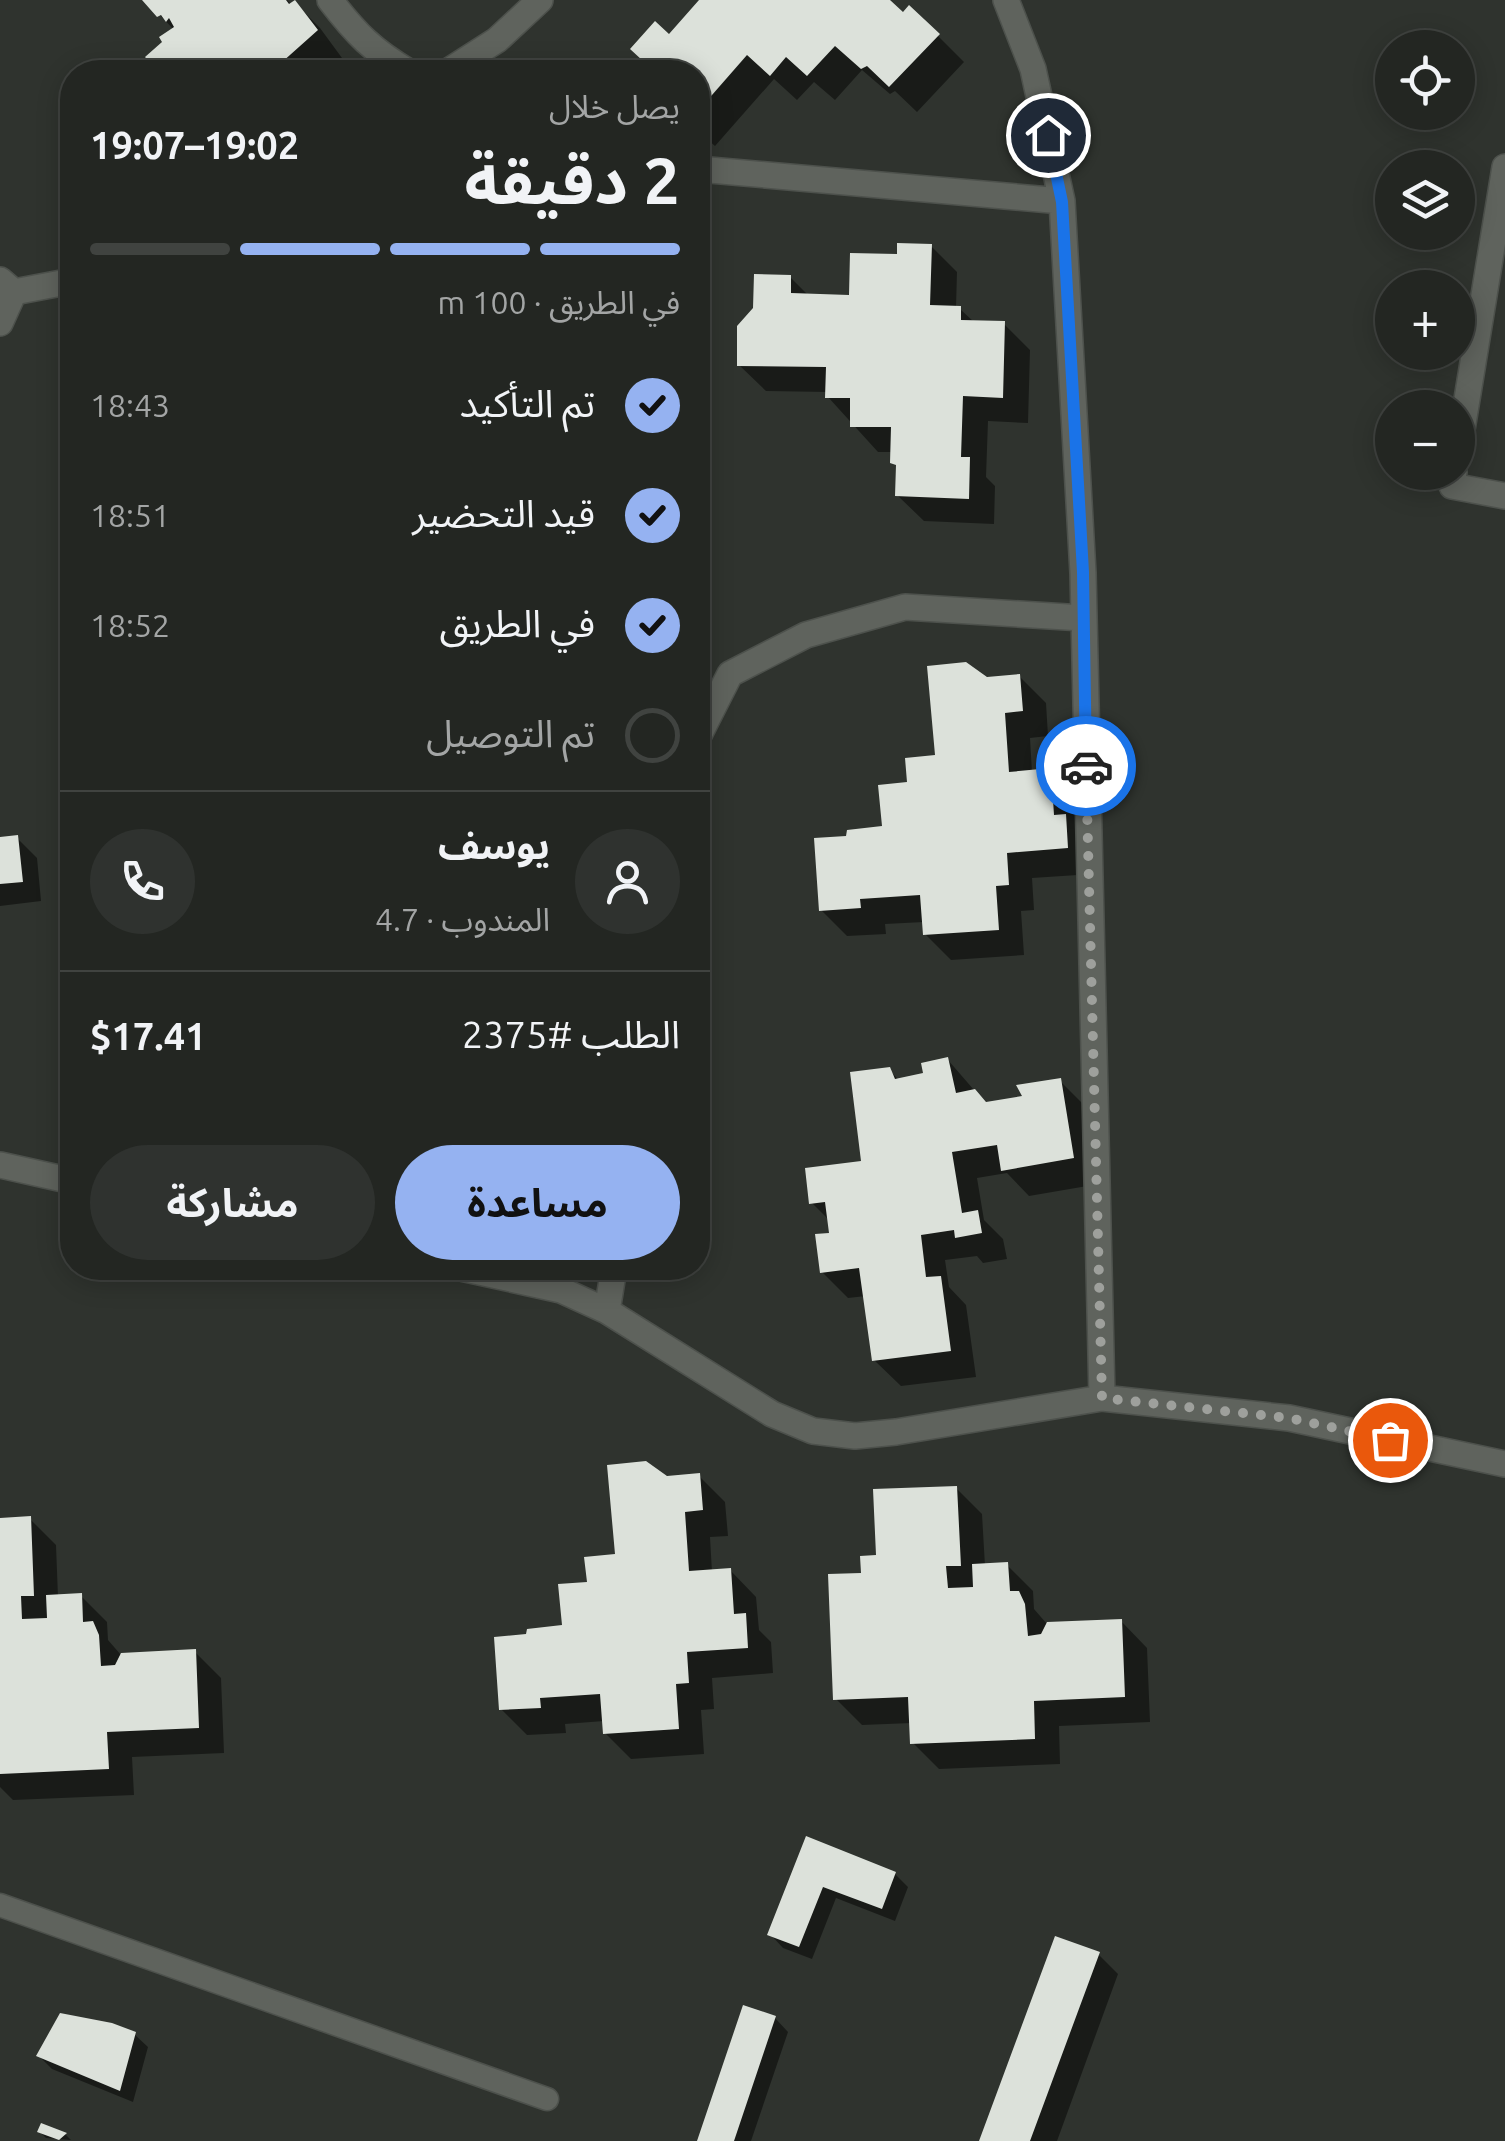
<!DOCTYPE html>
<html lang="ar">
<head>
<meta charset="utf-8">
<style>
  :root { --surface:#232622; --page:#2f322f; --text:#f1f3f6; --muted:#a3a5a5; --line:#404340; --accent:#95b2f1 }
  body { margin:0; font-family:Ubuntu,"Noto Sans Arabic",sans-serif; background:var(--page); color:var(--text); direction:rtl; height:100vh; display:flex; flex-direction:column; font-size:38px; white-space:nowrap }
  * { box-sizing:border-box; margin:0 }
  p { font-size:32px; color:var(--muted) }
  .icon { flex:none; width:55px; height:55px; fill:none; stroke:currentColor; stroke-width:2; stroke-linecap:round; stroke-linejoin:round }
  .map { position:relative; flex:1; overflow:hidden; direction:ltr }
  .drawer { position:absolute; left:60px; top:60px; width:650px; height:1220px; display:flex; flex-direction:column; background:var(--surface); border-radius:40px; box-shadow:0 5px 25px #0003,0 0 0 2px var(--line); direction:rtl }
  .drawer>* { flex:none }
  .tools { position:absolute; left:1375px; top:30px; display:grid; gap:20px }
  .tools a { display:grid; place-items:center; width:100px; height:100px; border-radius:50%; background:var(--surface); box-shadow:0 5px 25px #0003,0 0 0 2px var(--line); font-size:50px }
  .pin { position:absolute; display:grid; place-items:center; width:85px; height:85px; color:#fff; margin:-42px; border:5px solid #fff; border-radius:50%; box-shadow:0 2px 10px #0007 }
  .courier { position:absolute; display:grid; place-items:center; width:100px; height:100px; margin:-50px; border:8px solid #1a73e8; border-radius:50%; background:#fff; color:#222; box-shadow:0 2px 12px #0007 }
  .head em { font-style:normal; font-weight:700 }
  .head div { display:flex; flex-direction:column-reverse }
  .head { display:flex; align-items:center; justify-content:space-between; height:170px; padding:0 30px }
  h1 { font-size:65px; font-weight:700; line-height:75px }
  .bar { display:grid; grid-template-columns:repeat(4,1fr); gap:15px 10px; align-content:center; height:120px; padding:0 30px }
  .bar i { height:12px; border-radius:8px; background:var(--line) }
  .bar .current { background:var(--accent) }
  .bar p { grid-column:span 4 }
  .line { display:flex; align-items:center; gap:25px; padding:0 30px; border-top:2px solid var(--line) }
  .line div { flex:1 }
  .round { display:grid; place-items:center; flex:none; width:105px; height:105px; border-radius:52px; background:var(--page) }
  ol { padding:0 30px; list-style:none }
  li { display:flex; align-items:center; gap:30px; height:110px }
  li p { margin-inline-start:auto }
  li .icon { padding:10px; border-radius:50%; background:var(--accent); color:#111; stroke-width:4 }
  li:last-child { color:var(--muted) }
  li i { width:55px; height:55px; border:5px solid var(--line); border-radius:50% }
  .button { display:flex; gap:20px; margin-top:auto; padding:20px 30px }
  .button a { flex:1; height:115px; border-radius:60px; background:var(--accent); color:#111; font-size:40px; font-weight:700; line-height:115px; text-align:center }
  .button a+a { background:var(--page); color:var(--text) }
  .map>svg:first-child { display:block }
  .shadow { fill:#0007 }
  .building { fill:#dce1da }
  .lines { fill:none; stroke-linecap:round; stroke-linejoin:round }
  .lane-casing { stroke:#4d514c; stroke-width:25 }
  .street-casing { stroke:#4d514c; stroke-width:28 }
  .lane { stroke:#5f635d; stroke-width:22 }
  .street { stroke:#5f635d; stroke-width:25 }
  .done { stroke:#9ea09c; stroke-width:10; stroke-dasharray:0 18 }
  .route { stroke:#1a73e8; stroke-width:12 }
</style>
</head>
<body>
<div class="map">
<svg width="1505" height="2141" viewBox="0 0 1505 2141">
  <rect width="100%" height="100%" fill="#2f332e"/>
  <path class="shadow" d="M146 0H287L292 5 294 2 320 28 342 58 325 72H155L174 30Z
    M702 0H886L903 16 938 36 964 62 917 112 895 91 890 94 862 70 835 100 814 82 797 100 774 79 715 146 698 131V72H658L634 48 669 37Z
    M931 246 957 272 956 308 960 309 974 322 1004 324 1030 350 1028 423 988 421 986 477 995 486 994 524 924 521 897 495 898 467 893 452H878L828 397V392L766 391 739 365 790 277 809 296 852 297 899 257Z
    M1020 677 1046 703 1048 736 1030 738 1032 772 1050 771 1076 797 1093 874 1032 878 1034 910 1021 911 1024 955 951 960 925 934 924 922 885 924 886 934 847 936 821 910 847 838 885 828 909 785 938 757 986 679Z
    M17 838 37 858 41 901 0 906V840Z
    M948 1060 987 1105 1026 1098 1060 1081 1086 1107 1099 1184 1029 1196 1007 1173 977 1178 984 1220 1003 1239 1007 1259 983 1263 977 1256 945 1260 949 1287 966 1305 976 1377 901 1386 874 1360 866 1296 848 1298 822 1272 832 1235 830 1221 812 1203 864 1163 889 1070 899 1080 926 1075Z
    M699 1476 725 1502 728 1536 710 1537 712 1572 730 1570 756 1597 759 1630 771 1642 773 1673 712 1678 714 1709 701 1710 704 1754 631 1759 605 1733 604 1721 565 1724 566 1733 527 1735 501 1709 565 1628 589 1584 618 1557 666 1478Z
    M956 1488 982 1514 985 1566 1007 1565 1033 1591 1034 1609 1047 1624 1121 1621 1147 1648 1150 1722 1059 1726 1060 1764 939 1769 913 1743 912 1723 862 1725 835 1698 864 1576 879 1558Z
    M30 1519 56 1545 58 1597 81 1596 107 1622 108 1640 121 1655 195 1652 221 1678 224 1753 132 1757 134 1795 13 1800 0 1787V1520Z
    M807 1839 895 1874 908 1887 895 1921 836 1898 812 1959 783 1948 770 1934Z
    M1098 1954 1118 1974 1057 2141H982Z
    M775 2018 788 2032 751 2141H700Z
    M134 2034 148 2047 133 2102 52 2069 39 2056Z
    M42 2126 66 2135 71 2140 46 2138 40 2132Z"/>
  <path class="building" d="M142 0H286L289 4 295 0 318 30 281 63 289 72H151L155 68 145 57 162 42 159 37 174 27 169 18 166 22 161 15 157 17Z
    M699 0H890L903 12 909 5 940 34 889 87 867 66 861 69 835 46 807 76 786 57 770 76 747 55 698 111V72H655L630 49 655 21 669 34Z
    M897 243 932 244 930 305 961 306V320L1005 321 1003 398 963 396 961 457H970L969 499 895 496 896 465 890 463 891 427H850V398H825L826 367 737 366V326L753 308 754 274 791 275V293L849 295 850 253 897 254Z
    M966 662 987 677 1020 674 1023 711 1005 713 1009 772 1051 768 1054 815 1066 814 1068 848 1007 853 1009 885 996 886 999 930 923 935 920 895 860 899 861 908 819 911 814 838 846 836 847 830 882 826 878 785 907 782 905 758 935 755 927 666Z
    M18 835 23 882 0 884V837Z
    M948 1057 956 1093 975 1089 986 1102 1022 1096 1016 1085 1061 1078 1074 1158 1001 1171 997 1145 952 1152 962 1213 978 1210 982 1233 955 1238 954 1230 921 1235 926 1277 941 1276 951 1351 872 1361 859 1268 820 1273 815 1234 829 1233 825 1202 809 1204 805 1168 861 1161 850 1072 890 1067 895 1079 923 1073 921 1063Z
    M646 1461 667 1476 700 1473 703 1510 685 1512 689 1571 731 1568 734 1614 746 1613 748 1648 687 1652 689 1683 676 1684 679 1729 603 1734 600 1694 540 1698 541 1708 499 1710 494 1637 526 1634 527 1629 562 1625 558 1584 587 1582 584 1557 615 1554 607 1465Z
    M957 1486 961 1566H946L948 1588 973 1587 972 1564 1008 1562 1010 1591H1019L1025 1604 1028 1636 1041 1634 1047 1622 1122 1619 1125 1697 1034 1701 1035 1739 910 1744 908 1697 833 1700 828 1574 861 1573 860 1556 876 1555 873 1489Z
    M31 1516 34 1596H21L22 1619 47 1618 46 1595 82 1593 83 1622 93 1621 99 1635 101 1666 115 1665 121 1653 196 1649 199 1728 107 1732 109 1769 0 1774V1518Z
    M806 1836 896 1872 882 1909 823 1887 799 1947 767 1935Z
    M1055 1936 1100 1952 1030 2141H979Z
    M743 2005 776 2016 734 2141H697Z
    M60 2013 112 2023 136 2032 120 2091 36 2056Z
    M41 2123 67 2133 59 2140 37 2132Z"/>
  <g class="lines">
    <defs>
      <path id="lane" d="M0 1905 547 2099"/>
      <path id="street" d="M330 0C356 34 373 51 409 72
        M1006 0 1033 69 1062 201 1083 573 1102 1398
        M447 72 497 40 540 0
        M698 169 1062 201
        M0 280 14 292 72 281
        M0 323 14 292
        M1458 454 1505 167
        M1454 472 1452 486 1505 496
        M698 737 730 674 806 635 905 607 1083 618
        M0 1165 72 1181
        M461 1268 561 1290 607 1311 772 1414 813 1431 855 1436 896 1432 1102 1398 1289 1418 1505 1464
        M607 1311 614 1268"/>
    </defs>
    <use href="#lane" class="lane-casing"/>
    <use href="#street" class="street-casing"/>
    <use href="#lane" class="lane"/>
    <use href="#street" class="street"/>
  </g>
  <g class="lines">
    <path class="done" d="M1086 766 1102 1398 1289 1418 1390 1440"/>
    <path class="route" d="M1048 135 1062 202 1083 572 1086 766"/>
  </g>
</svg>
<div class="tools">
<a><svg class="icon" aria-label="locate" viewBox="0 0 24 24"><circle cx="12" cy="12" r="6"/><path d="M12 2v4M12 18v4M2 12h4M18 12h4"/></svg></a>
<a><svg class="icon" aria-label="layers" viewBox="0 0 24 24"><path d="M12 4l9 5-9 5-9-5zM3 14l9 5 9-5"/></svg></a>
<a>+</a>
<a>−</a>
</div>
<div class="pin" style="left:1390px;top:1440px;background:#ea580c"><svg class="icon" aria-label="bag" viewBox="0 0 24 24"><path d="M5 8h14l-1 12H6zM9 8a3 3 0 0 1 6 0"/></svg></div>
<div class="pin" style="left:1048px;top:135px;background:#1f2937"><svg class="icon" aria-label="home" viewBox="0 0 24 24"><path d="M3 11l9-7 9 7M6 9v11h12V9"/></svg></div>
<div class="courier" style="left:1086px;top:766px"><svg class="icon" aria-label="car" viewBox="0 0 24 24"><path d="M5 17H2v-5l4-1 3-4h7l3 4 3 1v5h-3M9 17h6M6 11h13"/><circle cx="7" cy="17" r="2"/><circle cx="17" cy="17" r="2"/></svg></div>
<section class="drawer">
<div class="head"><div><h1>2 دقيقة</h1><p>يصل خلال</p></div><em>19:02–19:07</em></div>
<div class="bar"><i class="current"></i><i class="current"></i><i class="current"></i><i></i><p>في الطريق · 100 m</p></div>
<ol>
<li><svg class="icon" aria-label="check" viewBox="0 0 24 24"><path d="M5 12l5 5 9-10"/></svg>تم التأكيد<p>18:43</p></li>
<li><svg class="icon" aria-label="check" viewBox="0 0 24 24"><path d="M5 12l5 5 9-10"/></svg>قيد التحضير<p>18:51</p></li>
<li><svg class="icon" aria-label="check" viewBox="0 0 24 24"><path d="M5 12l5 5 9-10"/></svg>في الطريق<p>18:52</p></li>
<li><i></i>تم التوصيل</li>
</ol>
<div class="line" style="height:180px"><a class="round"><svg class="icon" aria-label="person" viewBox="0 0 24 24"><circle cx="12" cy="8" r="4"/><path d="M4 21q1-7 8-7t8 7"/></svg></a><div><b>يوسف</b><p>المندوب · 4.7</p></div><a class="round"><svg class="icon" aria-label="phone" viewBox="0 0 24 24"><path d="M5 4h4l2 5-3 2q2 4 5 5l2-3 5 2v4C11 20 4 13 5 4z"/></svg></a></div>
<div class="line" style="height:130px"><div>الطلب #2375</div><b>$17.41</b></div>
<div class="button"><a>مساعدة</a><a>مشاركة</a></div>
</section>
</div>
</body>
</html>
